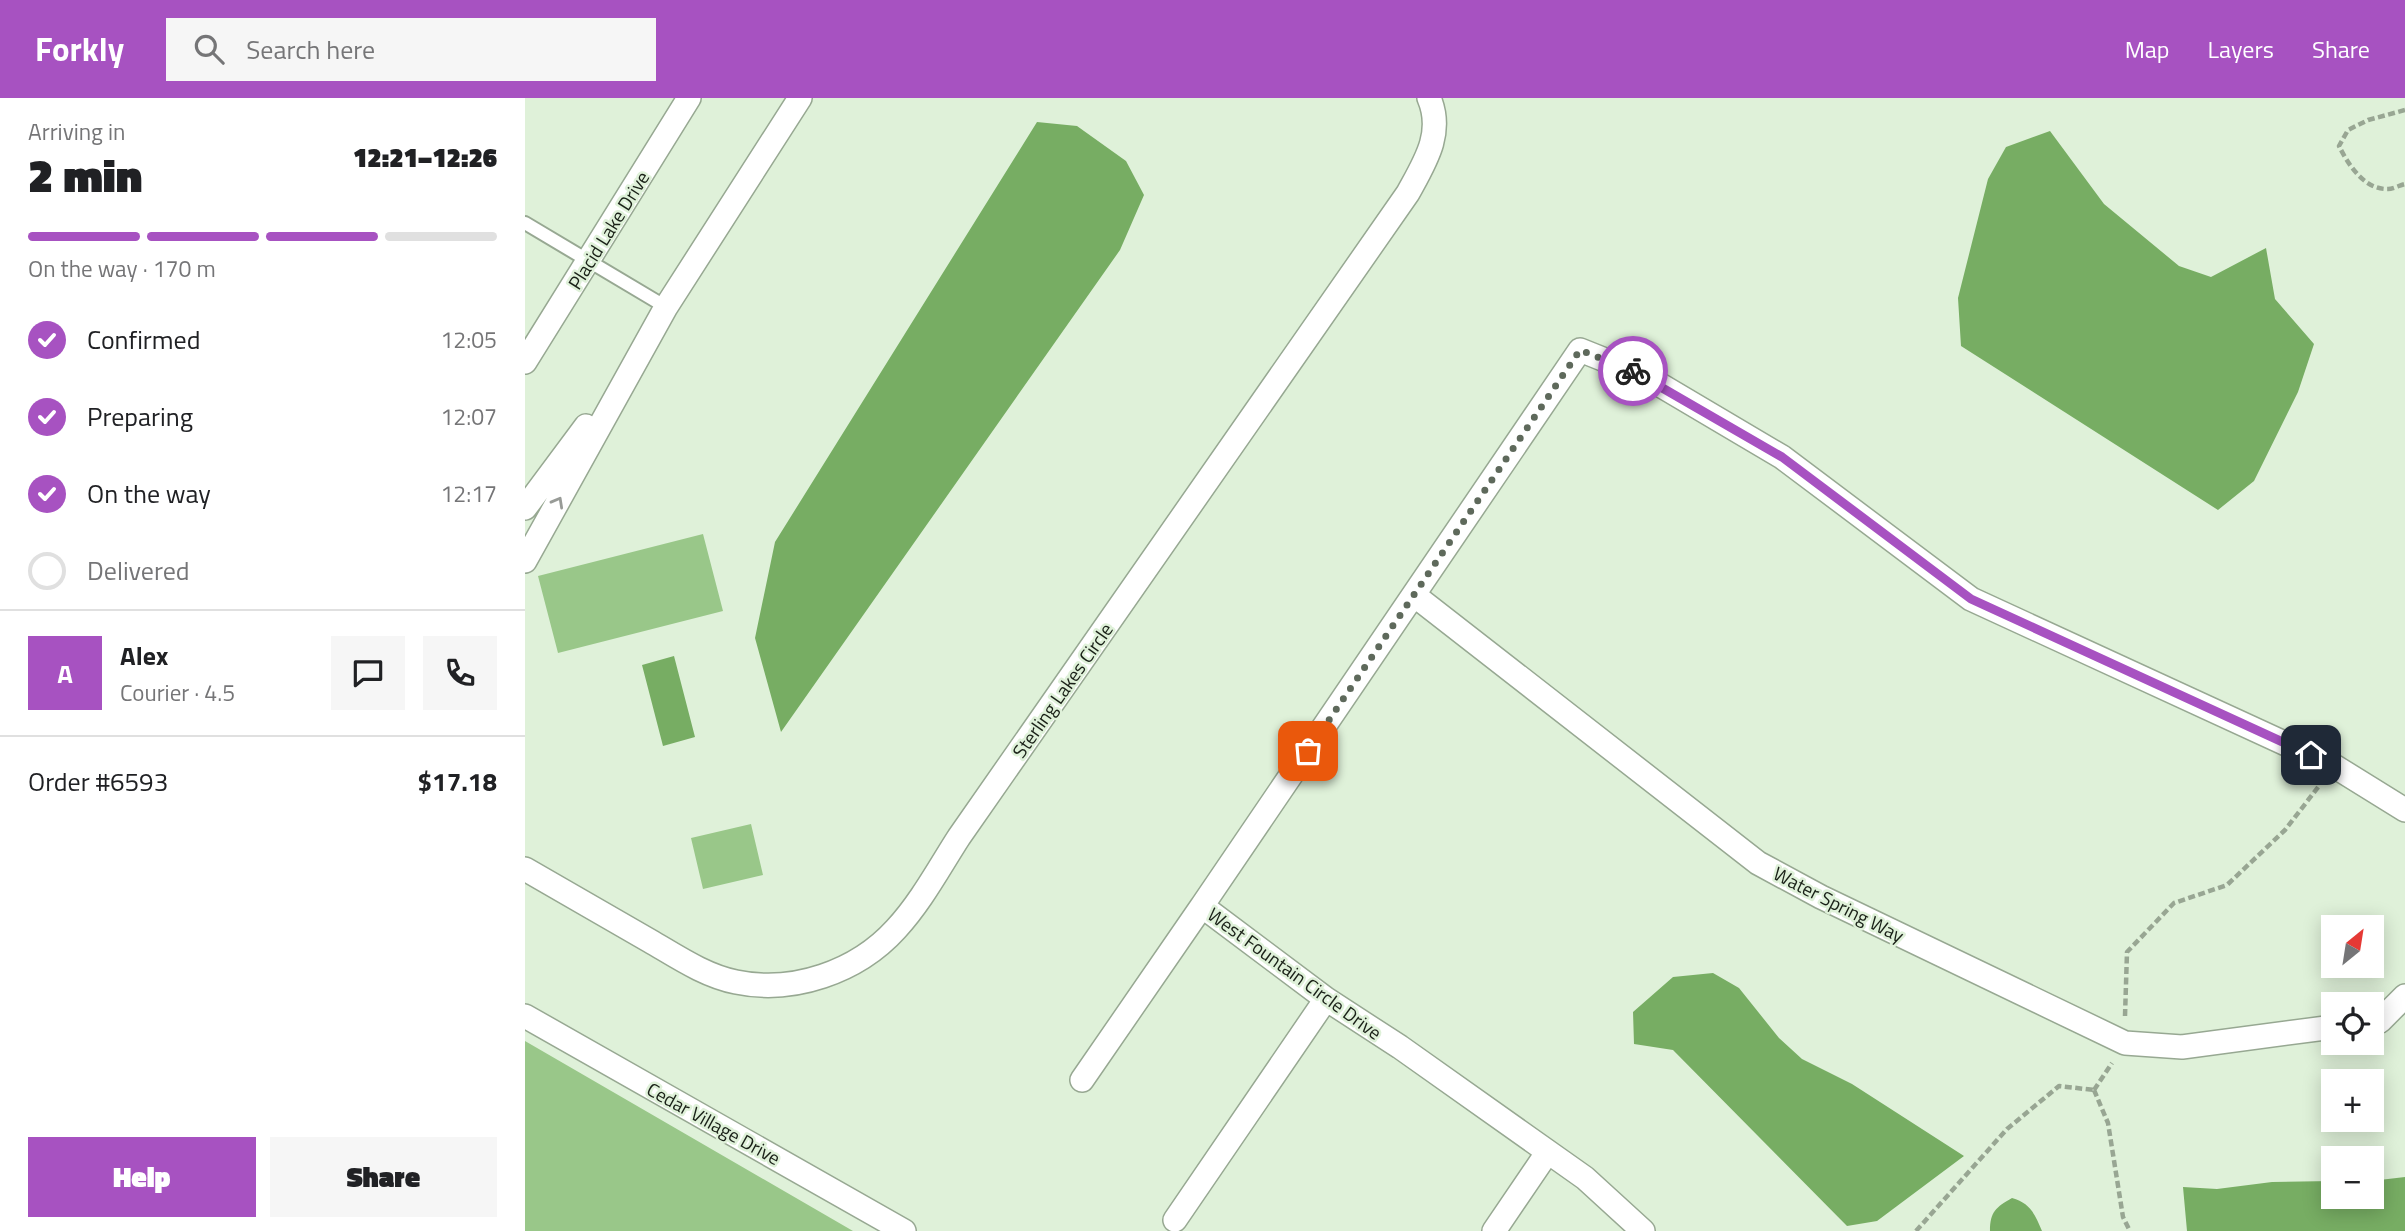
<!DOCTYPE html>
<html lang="en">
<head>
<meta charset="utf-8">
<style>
  :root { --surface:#fff; --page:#f6f6f6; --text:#202124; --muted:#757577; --line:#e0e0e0; --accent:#a752c1 }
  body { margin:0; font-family:"Titillium Web",sans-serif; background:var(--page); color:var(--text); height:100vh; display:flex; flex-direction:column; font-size:26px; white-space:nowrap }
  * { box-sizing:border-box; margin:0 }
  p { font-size:23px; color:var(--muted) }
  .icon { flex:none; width:38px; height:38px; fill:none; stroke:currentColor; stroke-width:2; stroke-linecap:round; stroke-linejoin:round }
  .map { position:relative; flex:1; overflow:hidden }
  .panel { display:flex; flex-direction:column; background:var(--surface); width:525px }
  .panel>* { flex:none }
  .needle { width:46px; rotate:30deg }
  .fabs { position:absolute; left:1796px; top:817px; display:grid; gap:14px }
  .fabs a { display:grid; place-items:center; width:63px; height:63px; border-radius:0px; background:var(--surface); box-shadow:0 4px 18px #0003; font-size:35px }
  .pin { position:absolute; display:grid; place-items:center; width:60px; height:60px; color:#fff; margin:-30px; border-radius:14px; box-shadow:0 4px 10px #0006 }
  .courier { position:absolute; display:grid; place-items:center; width:70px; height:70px; margin:-35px; border:5px solid #a752c1; border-radius:50%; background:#fff; color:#222; box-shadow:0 2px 9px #0007 }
  .headline em { font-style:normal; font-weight:800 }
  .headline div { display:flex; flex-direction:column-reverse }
  .headline { display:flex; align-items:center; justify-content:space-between; height:119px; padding:0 28px }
  h1 { font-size:46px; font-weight:800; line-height:52px }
  .bar { display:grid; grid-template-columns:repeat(4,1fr); gap:10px 7px; align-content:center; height:84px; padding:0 28px }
  .bar i { height:9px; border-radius:5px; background:var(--line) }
  .bar .selected { background:var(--accent) }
  .bar p { grid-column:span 4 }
  .line { display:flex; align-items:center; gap:18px; padding:0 28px; border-top:2px solid var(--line) }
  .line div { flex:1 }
  .round { display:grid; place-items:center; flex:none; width:74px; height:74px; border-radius:0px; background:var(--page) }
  ol { padding:0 28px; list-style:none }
  li { display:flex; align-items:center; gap:21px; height:77px }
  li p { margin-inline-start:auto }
  li .icon { padding:7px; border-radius:50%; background:var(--accent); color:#fff; stroke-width:4 }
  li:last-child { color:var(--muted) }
  li i { width:38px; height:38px; border:4px solid var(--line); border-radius:50% }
  .primary-button { display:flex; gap:14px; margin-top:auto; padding:14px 28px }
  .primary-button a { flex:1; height:80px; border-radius:0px; background:var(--accent); color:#fff; font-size:28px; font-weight:800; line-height:80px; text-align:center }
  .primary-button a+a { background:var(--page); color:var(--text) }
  header { display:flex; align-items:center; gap:42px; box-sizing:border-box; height:98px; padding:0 35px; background:var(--accent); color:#fff }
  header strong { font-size:33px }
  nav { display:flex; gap:38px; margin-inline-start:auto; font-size:24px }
  .search { width:490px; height:63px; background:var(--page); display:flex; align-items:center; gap:18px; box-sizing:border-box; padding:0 24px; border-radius:0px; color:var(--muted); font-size:26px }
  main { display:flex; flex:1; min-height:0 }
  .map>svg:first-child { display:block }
  .green { fill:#99c789 }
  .water { fill:#77ad63 }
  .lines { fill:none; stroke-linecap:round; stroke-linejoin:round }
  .service-casing { stroke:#97a892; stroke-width:16 }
  .minor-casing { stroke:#97a892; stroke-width:26 }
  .path { stroke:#98a693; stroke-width:4.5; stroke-dasharray:7 3.5; stroke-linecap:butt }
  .service { stroke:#fff; stroke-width:12 }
  .minor { stroke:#fff; stroke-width:23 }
  .oneway { stroke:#989b97 }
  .done { stroke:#5e695b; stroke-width:7; stroke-dasharray:0 12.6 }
  .route { stroke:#a752c1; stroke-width:9 }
  .labels { text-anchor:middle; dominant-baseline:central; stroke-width:5; stroke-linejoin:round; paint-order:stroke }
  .street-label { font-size:19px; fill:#192017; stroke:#dff1d9 }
</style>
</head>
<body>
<header>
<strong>Forkly</strong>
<div class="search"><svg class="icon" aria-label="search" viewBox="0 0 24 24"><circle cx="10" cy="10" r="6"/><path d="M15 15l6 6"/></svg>Search here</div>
<nav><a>Map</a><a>Layers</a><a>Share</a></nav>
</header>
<main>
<section class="panel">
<div class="headline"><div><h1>2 min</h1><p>Arriving in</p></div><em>12:21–12:26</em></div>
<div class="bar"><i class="selected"></i><i class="selected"></i><i class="selected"></i><i></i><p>On the way · 170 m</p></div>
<ol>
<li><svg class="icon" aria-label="check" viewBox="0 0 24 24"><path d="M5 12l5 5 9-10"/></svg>Confirmed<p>12:05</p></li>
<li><svg class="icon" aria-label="check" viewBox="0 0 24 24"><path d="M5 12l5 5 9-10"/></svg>Preparing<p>12:07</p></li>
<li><svg class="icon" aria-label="check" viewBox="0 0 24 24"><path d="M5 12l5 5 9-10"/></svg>On the way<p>12:17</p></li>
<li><i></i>Delivered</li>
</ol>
<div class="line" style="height:126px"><b class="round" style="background:var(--accent);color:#fff">A</b><div><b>Alex</b><p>Courier · 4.5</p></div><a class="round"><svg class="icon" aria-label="chat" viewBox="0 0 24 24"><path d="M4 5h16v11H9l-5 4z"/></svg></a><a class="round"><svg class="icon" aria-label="phone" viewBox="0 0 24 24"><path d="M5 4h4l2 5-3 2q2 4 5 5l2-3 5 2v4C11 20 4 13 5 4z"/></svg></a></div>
<div class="line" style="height:91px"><div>Order #6593</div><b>$17.18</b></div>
<div class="primary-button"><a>Help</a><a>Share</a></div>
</section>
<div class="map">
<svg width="1880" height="1133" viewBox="0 0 1880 1133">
  <rect width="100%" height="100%" fill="#dff1d9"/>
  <path class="green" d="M178 436 198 513 33 555 13 478Z
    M226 726 238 777 178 791 166 740Z
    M0 943 328 1133H0Z"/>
  <path class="water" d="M512 24 552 28 601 63 619 97 595 152 256 634 230 540 250 444Z
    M1525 33 1579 106 1654 168 1686 179 1741 150 1750 201 1789 246 1773 294 1729 383 1693 412 1436 248 1433 200 1463 81 1481 49Z
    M149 558 170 639 138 648 117 567Z
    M1188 875 1214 890 1254 940 1277 961 1327 986 1439 1058 1352 1123 1322 1128 1148 952 1109 946 1108 914 1148 879Z
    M1880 1079V1133H1662L1658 1089 1692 1091 1747 1084 1808 1083V1099H1846V1083Z
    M1487 1100C1505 1105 1510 1116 1517 1133H1465C1465 1114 1471 1109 1487 1100Z"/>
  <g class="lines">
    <defs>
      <path id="service" d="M0 125 141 209"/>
      <path id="minor" d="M0 264 164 0
        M0 410 61 328
        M0 463 141 209 275 0
        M889 497 1233 765 1296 799 1600 945 1657 949 1808 929
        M0 771C42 795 83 819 125 843 151 858 180 878 211 884 268 896 332 874 371 831 396 804 414 770 434 739L883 95C900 64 919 35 904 0
        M0 918 379 1133
        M1846 924 1855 923 1880 898
        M557 982 677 808
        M650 1122 801 901
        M969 1133 1022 1055
        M1118 1133 1060 1080 875 949 801 901 677 808 1055 252 1120 278 1257 359 1446 501 1809 668 1880 712"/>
    </defs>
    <use href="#service" class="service-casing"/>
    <use href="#minor" class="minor-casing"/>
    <path class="path" d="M1880 12 1843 22 1823 32 1814 48C1823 66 1839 92 1863 91 1868 91 1875 87 1880 86
      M1600 918 1602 854 1649 805 1702 787 1760 732 1794 688
      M1569 992 1587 965
      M1569 992 1583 1025 1598 1119 1605 1133
      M1391 1133 1482 1031 1534 988 1569 992"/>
    <use href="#service" class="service"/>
    <use href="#minor" class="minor"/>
  </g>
  <defs><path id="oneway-chevron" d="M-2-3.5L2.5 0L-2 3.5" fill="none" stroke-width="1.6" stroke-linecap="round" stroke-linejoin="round" transform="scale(1.75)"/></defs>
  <use class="oneway" href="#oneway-chevron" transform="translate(33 404) rotate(-61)"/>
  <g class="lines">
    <path class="done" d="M783 653 1055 252 1108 273"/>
    <path class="route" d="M1108 273 1257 359 1446 501 1786 657"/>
  </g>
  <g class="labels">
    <g class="street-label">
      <text transform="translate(83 132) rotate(-58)">Placid Lake Drive</text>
      <text transform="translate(537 592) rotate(-55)">Sterling Lakes Circle</text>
      <text transform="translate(1314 806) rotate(27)">Water Spring Way</text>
      <text transform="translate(770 875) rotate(36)">West Fountain Circle Drive</text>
      <text transform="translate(189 1025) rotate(29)">Cedar Village Drive</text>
    </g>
  </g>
</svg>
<div class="fabs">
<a><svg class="needle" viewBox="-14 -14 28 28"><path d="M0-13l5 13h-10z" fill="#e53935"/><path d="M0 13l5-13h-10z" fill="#757577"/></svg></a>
<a><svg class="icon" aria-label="locate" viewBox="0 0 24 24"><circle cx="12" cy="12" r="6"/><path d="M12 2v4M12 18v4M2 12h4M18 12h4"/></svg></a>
<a>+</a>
<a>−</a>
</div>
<div class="pin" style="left:783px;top:653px;background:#ea580c"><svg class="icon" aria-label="bag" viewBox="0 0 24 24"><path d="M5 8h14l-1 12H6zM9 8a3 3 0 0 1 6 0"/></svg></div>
<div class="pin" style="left:1786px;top:657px;background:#1f2937"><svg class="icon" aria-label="home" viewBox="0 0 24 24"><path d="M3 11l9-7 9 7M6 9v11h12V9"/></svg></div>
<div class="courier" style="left:1108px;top:273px"><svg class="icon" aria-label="bike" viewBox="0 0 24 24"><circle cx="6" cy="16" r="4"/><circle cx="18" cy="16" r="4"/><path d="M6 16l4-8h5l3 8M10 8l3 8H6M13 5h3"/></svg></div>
</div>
</main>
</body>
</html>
